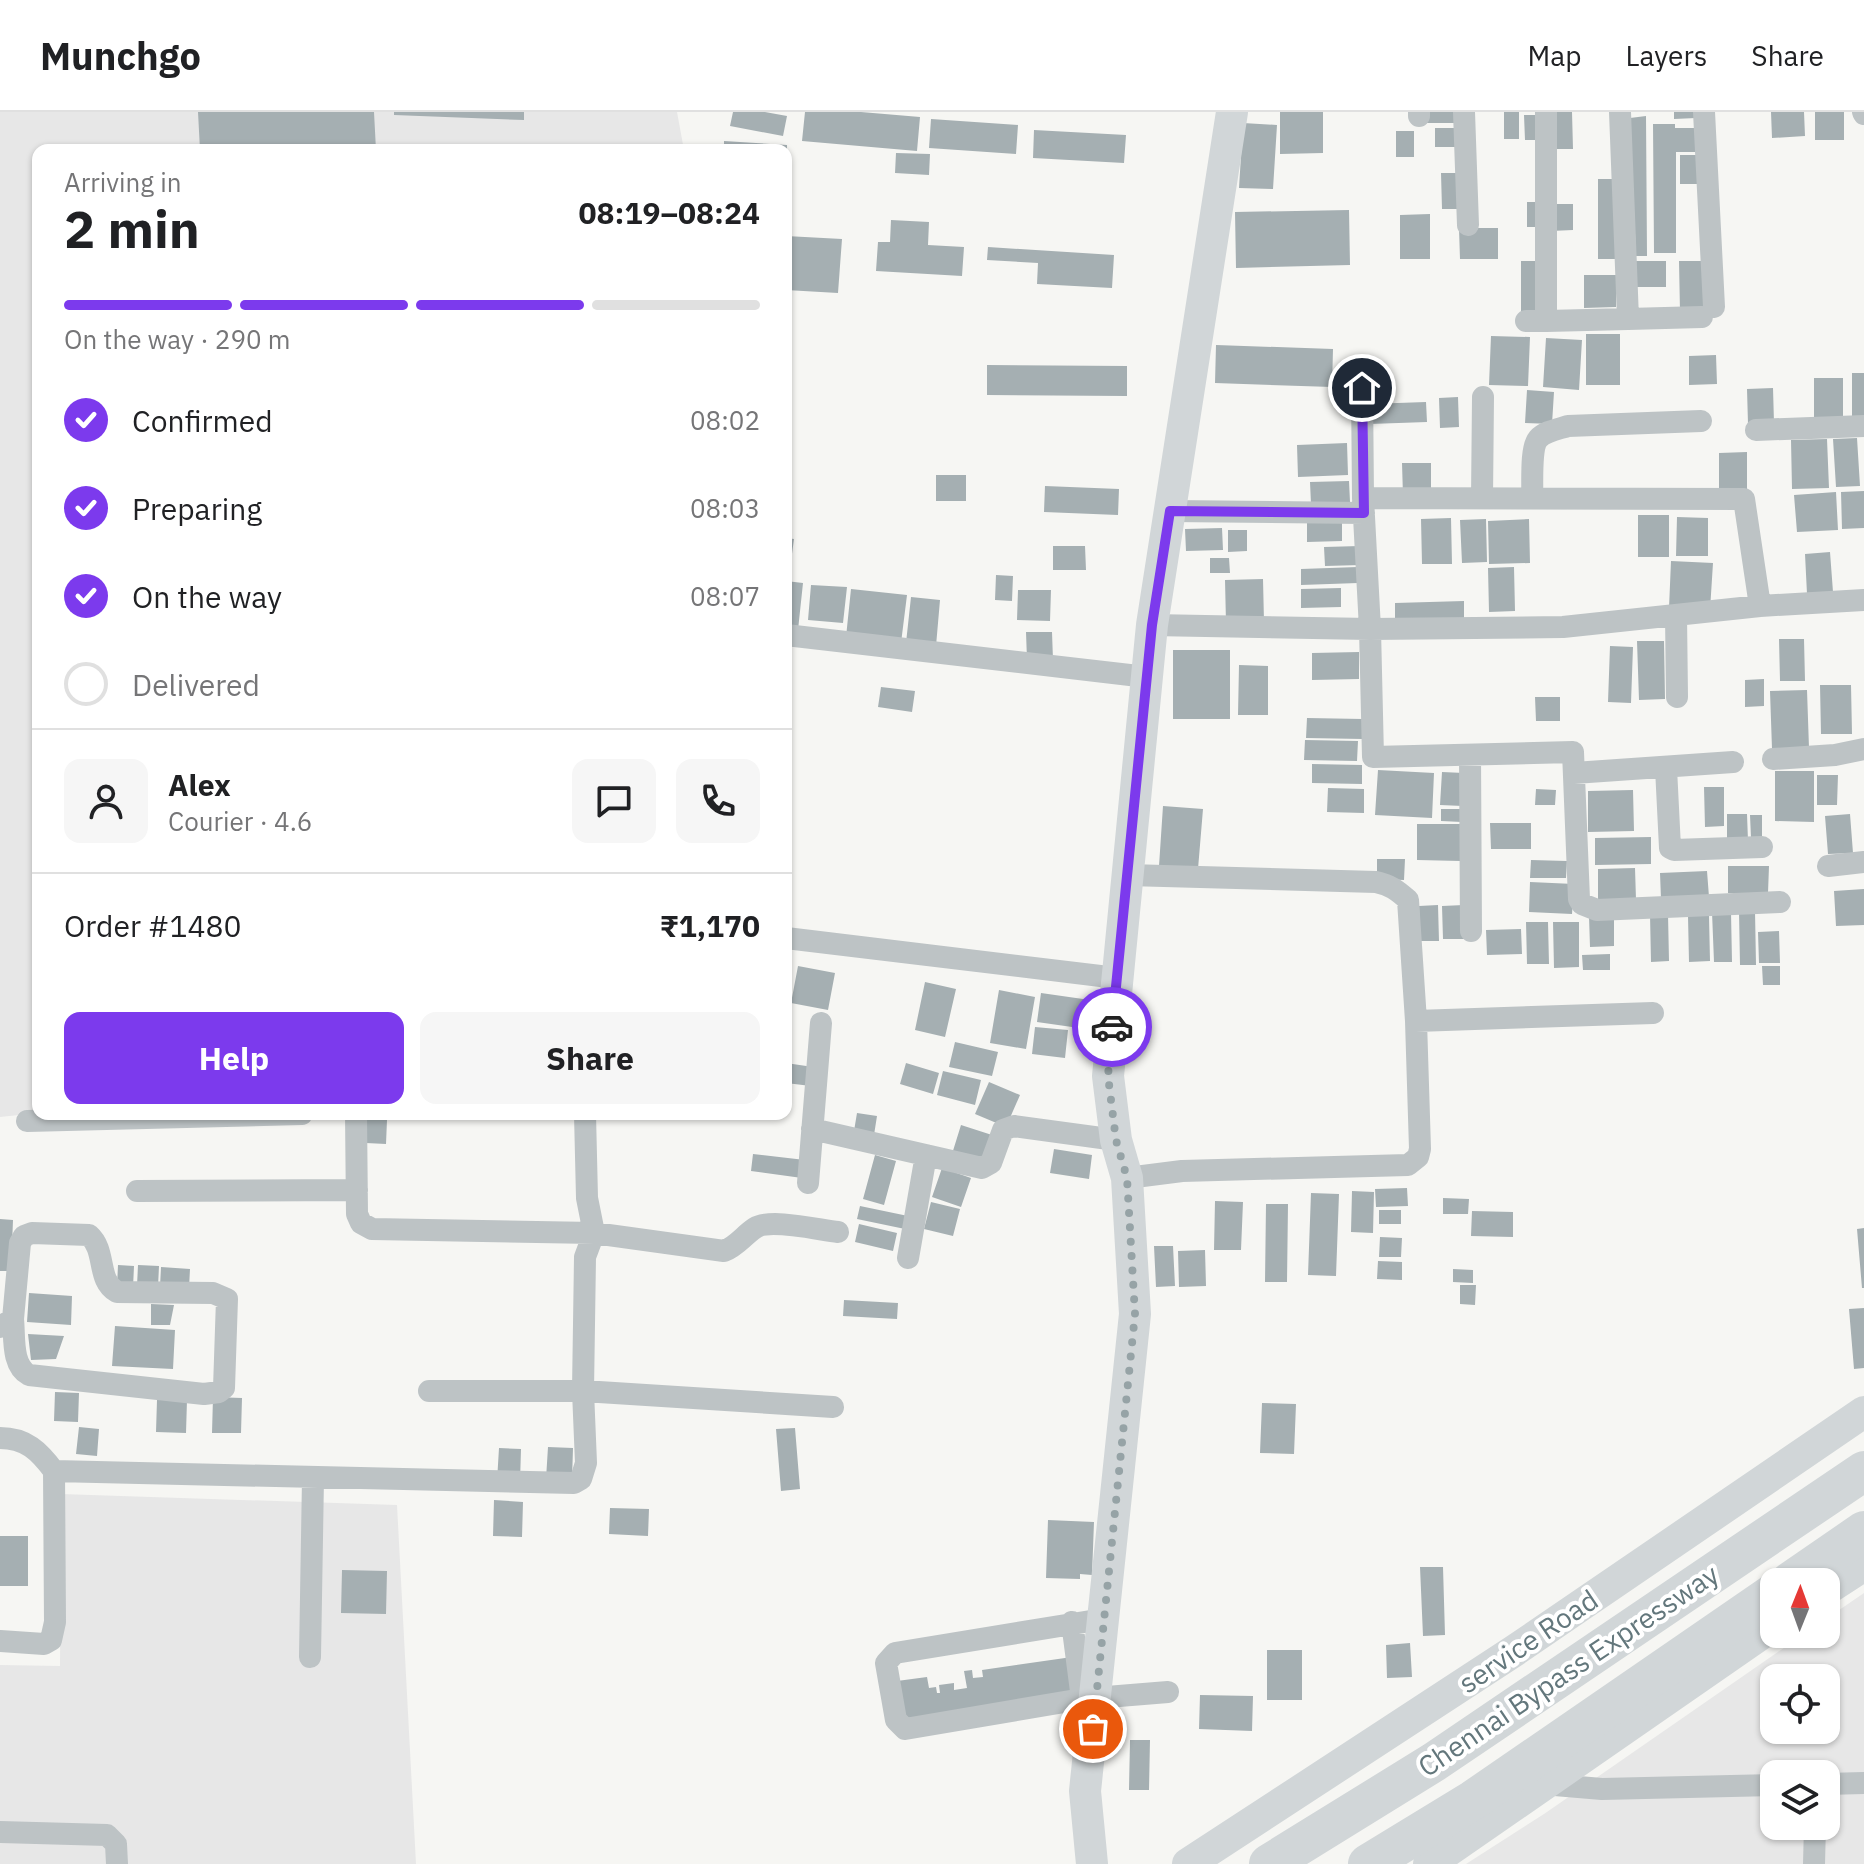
<!DOCTYPE html>
<html lang="en">
<head>
<meta charset="utf-8">
<style>
  :root { --surface:#fff; --page:#f6f6f6; --text:#202124; --muted:#757577; --line:#e0e0e0; --accent:#7c3aed }
  body { margin:0; font-family:"IBM Plex Sans",sans-serif; background:var(--page); color:var(--text); height:100vh; display:flex; flex-direction:column; font-size:30px; white-space:nowrap }
  * { box-sizing:border-box; margin:0 }
  p { font-size:26px; color:var(--muted) }
  .icon { flex:none; width:44px; height:44px; fill:none; stroke:currentColor; stroke-width:2; stroke-linecap:round; stroke-linejoin:round }
  .map { position:relative; flex:1; overflow:hidden }
  .side { position:absolute; left:32px; top:32px; width:760px; height:976px; display:flex; flex-direction:column; background:var(--surface); border-radius:16px; box-shadow:0 2px 6px #0004 }
  .side>* { flex:none }
  .needle { width:52px; rotate:1deg }
  .fabs { position:absolute; left:1760px; top:1456px; display:grid; gap:16px }
  .fabs a { display:grid; place-items:center; width:80px; height:80px; border-radius:16px; background:var(--surface); box-shadow:0 2px 6px #0004; font-size:40px }
  .pin { position:absolute; display:grid; place-items:center; width:68px; height:68px; color:#fff; margin:-34px; border:4px solid #fff; border-radius:50%; box-shadow:0 2px 8px #0007 }
  .courier { position:absolute; display:grid; place-items:center; width:80px; height:80px; margin:-40px; border:6px solid #7c3aed; border-radius:50%; background:#fff; color:#222; box-shadow:0 2px 10px #0007 }
  .head em { font-style:normal; font-weight:800 }
  .head div { display:flex; flex-direction:column-reverse }
  .head { display:flex; align-items:center; justify-content:space-between; height:136px; padding:0 32px }
  h1 { font-size:52px; font-weight:800; line-height:60px }
  .bar { display:grid; grid-template-columns:repeat(4,1fr); gap:12px 8px; align-content:center; height:96px; padding:0 32px }
  .bar i { height:10px; border-radius:6px; background:var(--line) }
  .bar .current { background:var(--accent) }
  .bar p { grid-column:span 4 }
  .line { display:flex; align-items:center; gap:20px; padding:0 32px; border-top:2px solid var(--line) }
  .line div { flex:1 }
  .round { display:grid; place-items:center; flex:none; width:84px; height:84px; border-radius:16px; background:var(--page) }
  ol { padding:0 32px; list-style:none }
  li { display:flex; align-items:center; gap:24px; height:88px }
  li p { margin-inline-start:auto }
  li .icon { padding:8px; border-radius:50%; background:var(--accent); color:#fff; stroke-width:4 }
  li:last-child { color:var(--muted) }
  li i { width:44px; height:44px; border:4px solid var(--line); border-radius:50% }
  .action { display:flex; gap:16px; margin-top:auto; padding:16px 32px }
  .action a { flex:1; height:92px; border-radius:16px; background:var(--accent); color:#fff; font-size:32px; font-weight:800; line-height:92px; text-align:center }
  .action a+a { background:var(--page); color:var(--text) }
  header { display:flex; align-items:center; gap:48px; box-sizing:border-box; height:112px; padding:0 40px; background:var(--surface); border-bottom:2px solid var(--line) }
  header strong { font-size:38px }
  nav { display:flex; gap:44px; margin-inline-start:auto; font-size:28px }
  .map>svg:first-child { display:block }
  .built { fill:#e7e7e7; fill-rule:evenodd }
  .building { fill:#a5afb2 }
  .lines { fill:none; stroke-linecap:round; stroke-linejoin:round }
  .street { stroke:#bdc3c5; stroke-width:22 }
  .secondary { stroke:#d1d6d8; stroke-width:32 }
  .highway { stroke:#d1d6d8; stroke-width:40 }
  .done { stroke:#96a3a6; stroke-width:8; stroke-dasharray:0 14.4 }
  .route { stroke:#7c3aed; stroke-width:10 }
  .labels { text-anchor:middle; dominant-baseline:central; stroke-width:8; stroke-linejoin:round; paint-order:stroke }
  .street-label { font-size:28px; fill:#63777c; stroke:#fff }
</style>
</head>
<body>
<header>
<strong>Munchgo</strong>
<nav><a>Map</a><a>Layers</a><a>Share</a></nav>
</header>
<div class="map">
<svg width="1864" height="1752" viewBox="0 0 1864 1752">
  <rect width="100%" height="100%" fill="#f6f6f3"/>
  <path class="built" d="M0 0H677L684 38H38V1001L0 1005Z
    M61 1382 397 1393 416 1752H0V1553L60 1554Z
    M1864 1481V1752H1466L1544 1702 1804 1522H1826V1507ZM1774 1566H1826V1618H1774ZM1774 1662H1826V1714H1774Z"/>
  <path class="building" d="M198 0H374L376 38H200Z
    M394 0H524V8L394 3Z
    M733 0H765L787 4 783 24 730 14Z
    M805 0H861L920 5 917 39 802 29Z
    M1280 0H1323V41L1280 42Z
    M1423 0H1457V11H1423Z
    M1504 0H1519V27H1504Z
    M1552 0H1572L1573 37H1553Z
    M1674 0H1696V6L1674 7Z
    M1771 0H1804L1805 24 1772 26Z
    M1815 0H1844V28H1815Z
    M1524 3H1541V28H1525Z
    M1646 4 1647 144H1636L1630 6Z
    M931 7 1018 13 1016 42 929 36Z
    M1243 11 1277 13 1273 77 1239 76Z
    M1653 12H1675V16H1703V40H1676V141H1654Z
    M1435 16H1462V35H1435Z
    M1034 18 1126 23 1124 51 1033 46Z
    M1396 19H1414V45H1396Z
    M724 29 787 33V38H724Z
    M896 41 930 42 929 63 895 61Z
    M1680 43H1703V72H1680Z
    M1441 61H1462V97H1442Z
    M1598 67H1618L1619 147H1598Z
    M1527 90H1546V115H1527Z
    M1551 92H1573V118L1551 119Z
    M1349 98 1350 153 1236 156 1235 100Z
    M1430 102V147H1400V103Z
    M891 108 929 110 928 133 964 135 962 164 876 159 878 130H890Z
    M1459 116H1498V147H1460Z
    M786 124 842 127 838 181 786 178Z
    M988 135 1114 143 1112 176 1037 172 1038 151 987 148Z
    M1521 149H1540V202H1521Z
    M1633 149H1666V175H1633Z
    M1679 149H1710V200H1680Z
    M1584 163H1616V195L1584 196Z
    M1586 222H1620V273H1586Z
    M1491 224 1530 225 1528 274 1489 273Z
    M1546 226 1582 228 1579 278 1543 275Z
    M1216 233 1333 237 1332 275 1215 271Z
    M1716 243 1717 272 1689 273V244Z
    M987 253 1127 254V284L987 283Z
    M1852 261H1864V308H1852Z
    M1814 266H1843V309H1814Z
    M1773 276 1774 311 1748 312 1747 277Z
    M1527 278 1554 280 1552 312 1525 311Z
    M1458 285 1459 315 1440 316 1439 286Z
    M1426 290 1427 310 1370 312 1369 292Z
    M1857 326 1860 374 1836 375 1833 327Z
    M1827 327 1829 376 1792 377 1791 328Z
    M1347 331 1348 363 1298 365 1297 333Z
    M1747 340V380L1719 381V341Z
    M1402 351H1431V383L1403 384Z
    M936 363H966V389H936Z
    M1349 369 1350 390 1311 392 1310 370Z
    M1045 374 1119 377 1118 403 1044 400Z
    M1864 379V416L1842 417 1841 380Z
    M1836 380 1838 418 1797 420 1794 383Z
    M1638 403H1669V445H1638Z
    M1342 405V429L1307 430V406Z
    M1677 405 1708 406V444H1676Z
    M1451 406 1452 452H1422L1421 407Z
    M1486 407 1487 450 1462 451 1460 408Z
    M1529 407 1530 451 1489 452 1488 409Z
    M1222 416 1223 438 1186 439 1185 417Z
    M1228 418H1247V439L1228 440Z
    M786 426 794 427 789 464H786Z
    M1053 434H1085L1086 458H1053Z
    M1360 434 1361 453 1325 454 1324 435Z
    M1830 440 1833 480 1807 482 1805 442Z
    M1210 446H1229L1230 461H1210Z
    M1671 449 1713 451 1710 498 1669 496Z
    M1358 455V471L1301 473V457Z
    M1514 455 1515 499 1489 500 1488 456Z
    M996 463 1013 464 1012 489 995 488Z
    M1263 467 1264 510 1226 511 1225 468Z
    M786 469 803 471 798 518 786 516Z
    M811 473 847 475 843 511 808 508Z
    M1341 476V495L1301 496V477Z
    M851 477 907 483 901 531 846 525Z
    M1018 478H1051L1050 509 1017 508Z
    M911 485 940 488 936 534 906 531Z
    M1464 489V508L1395 510V491Z
    M1026 520H1052L1053 548H1027Z
    M1779 527H1804L1805 569H1780Z
    M1637 529H1664L1665 587 1639 588Z
    M1610 534 1633 535 1631 591 1608 590Z
    M1173 538H1230V607H1173Z
    M1359 540V567L1312 568V541Z
    M1239 553 1268 554V603H1238Z
    M1764 567V594L1745 595V568Z
    M1820 573H1851L1852 622H1821Z
    M881 575 915 579 912 600 878 595Z
    M1807 578 1809 636 1772 637 1770 579Z
    M1535 585H1560V609H1536Z
    M1307 606 1363 607V627L1306 626Z
    M1305 628 1358 629 1357 649 1304 648Z
    M1312 652 1362 653V672L1312 671Z
    M1378 658 1434 661 1432 706 1375 703Z
    M1775 659H1814V710L1775 709Z
    M1442 660 1464 661 1463 694 1440 693Z
    M1817 663H1838L1837 693H1817Z
    M1704 675H1724V714L1705 715Z
    M1328 676 1364 677V701L1327 700Z
    M1536 677 1556 678 1555 693H1535Z
    M1633 678 1634 719 1588 720V679Z
    M1163 694 1203 697 1198 757 1159 754Z
    M1441 697H1462V710L1441 709Z
    M1727 702H1747L1748 729 1727 730Z
    M1850 702 1853 741 1828 742 1825 704Z
    M1750 703H1762V726H1751Z
    M1490 711H1531V737H1491Z
    M1417 712H1462L1461 749 1417 748Z
    M1651 725V752L1595 753V726Z
    M1377 747H1405L1404 768 1377 767Z
    M1531 748 1567 749 1566 766H1530Z
    M1728 754H1769L1768 781H1728Z
    M1635 756 1636 788 1598 789V757Z
    M1707 759 1709 785 1661 787 1660 761Z
    M1530 770 1574 772 1572 802 1529 800Z
    M1864 777V813L1836 814 1834 779Z
    M1438 793 1439 829H1420L1419 794Z
    M1464 793 1465 827H1443L1442 794Z
    M1739 799H1755L1756 853H1740Z
    M1712 800H1731L1732 850H1714Z
    M1650 802H1668L1669 849 1651 850Z
    M1589 804H1614V834L1590 835Z
    M1688 804H1709L1710 849 1689 850Z
    M1526 810H1548L1549 852H1527Z
    M1553 810H1579V855L1554 856Z
    M1521 817 1522 842 1487 843 1486 818Z
    M1779 819 1780 851H1759L1758 820Z
    M1610 842V858H1583L1582 843Z
    M798 854 835 861 828 898 791 891Z
    M1762 854H1780V873H1763Z
    M925 870 956 877 945 925 915 918Z
    M999 878 1035 885 1026 937 990 931Z
    M1041 881 1097 889 1093 918 1037 910Z
    M1035 915 1068 918 1065 946 1032 942Z
    M955 930 998 940 992 964 949 955Z
    M786 951 813 955 811 974 786 971Z
    M906 951 939 961 933 982 900 972Z
    M943 959 981 968 975 993 937 983Z
    M989 970 1020 983 1006 1015 975 1002Z
    M857 1001 877 1004 874 1023 854 1019Z
    M367 1007 387 1008 386 1032 366 1031Z
    M961 1013 992 1023 983 1052 952 1042Z
    M1054 1037 1092 1043 1089 1067 1050 1061Z
    M753 1042 805 1048 802 1066 751 1059Z
    M875 1043 896 1049 884 1093 863 1087Z
    M942 1056 971 1066 961 1095 932 1085Z
    M1407 1076 1408 1094 1376 1095 1375 1077Z
    M1352 1079 1374 1080 1373 1121 1351 1120Z
    M1311 1081 1339 1082 1336 1164 1308 1163Z
    M1443 1086 1469 1087 1468 1102H1443Z
    M1215 1089 1243 1090 1241 1138H1214Z
    M931 1090 960 1097 953 1124 924 1117Z
    M1266 1092H1288L1287 1170H1265Z
    M860 1094 908 1104 905 1117 857 1107Z
    M1379 1098H1401V1112H1379Z
    M1472 1099 1513 1100V1125L1471 1124Z
    M0 1107 13 1108 11 1159H0Z
    M859 1112 897 1121 893 1139 855 1130Z
    M1864 1116V1176H1862L1857 1117Z
    M1380 1125 1402 1126 1401 1145H1379Z
    M1154 1134H1173L1175 1174 1156 1175Z
    M1205 1138 1206 1174 1179 1175 1178 1139Z
    M1378 1149 1402 1150V1168L1377 1167Z
    M118 1153 134 1154 133 1176 117 1175Z
    M138 1153 159 1154 158 1175 137 1174Z
    M161 1155 190 1157 189 1176 160 1175Z
    M1453 1157 1473 1158V1171L1453 1170Z
    M1460 1173H1476L1475 1193 1460 1192Z
    M29 1181 72 1184 71 1213 27 1210Z
    M844 1188 898 1191 897 1207 843 1204Z
    M151 1192 174 1193 170 1213H151Z
    M1864 1196V1256L1854 1257 1849 1197Z
    M115 1214 175 1218 173 1257 112 1254Z
    M28 1222 64 1224 56 1247 31 1248Z
    M55 1280 79 1281 78 1310 54 1309Z
    M213 1285 242 1286 241 1321H212Z
    M157 1288H187L186 1321 156 1320Z
    M1262 1291 1296 1292 1294 1342 1260 1341Z
    M79 1315 99 1317 97 1344 76 1342Z
    M795 1316 800 1377 781 1379 776 1317Z
    M548 1335 573 1336 572 1368 546 1367Z
    M499 1336 521 1337 520 1370 497 1369Z
    M494 1388 523 1390 522 1425 493 1424Z
    M610 1396 649 1397 648 1424 609 1422Z
    M1048 1408 1094 1410 1092 1463 1080 1462V1467L1046 1466Z
    M0 1424H28V1474H0Z
    M1420 1455H1443L1445 1523 1423 1524Z
    M342 1458 387 1459 386 1502 341 1501Z
    M1410 1531 1412 1565 1387 1566 1386 1533Z
    M1267 1538H1302V1588H1267Z
    M1072 1545 1077 1582 904 1614 897 1569 927 1565 929 1576 936 1575 937 1581H940L939 1573 954 1571V1578L967 1576 964 1559 972 1558 973 1566 983 1565 982 1558Z
    M1200 1583 1253 1584 1252 1619 1199 1617Z
    M1130 1628H1150L1149 1678H1129Z"/>
  <g class="lines">
    <path class="street" d="M1419 0V4
      M1464 0 1468 113
      M1704 0 1714 195
      M1863 0 1864 2
      M1628 207 1702 205
      M1526 209H1546V0
      M1546 209 1628 207 1620 0
      M1362 276 1363 386
      M1756 318 1864 314
      M1482 386 1483 285
      M1532 386C1533 373 1530 337 1538 327 1545 319 1559 317 1568 314L1701 309
      M1170 399 1364 401
      M1760 494 1744 387 1363 386 1370 517 1373 645 1573 640 1579 787 1582 792 1597 798 1780 790
      M1676 503 1677 585
      M1152 513 1370 517 1563 515 1760 494 1864 488
      M786 523 1147 565
      M1470 643 1471 819
      M1773 647 1835 643 1864 637
      M1666 656 1670 736 1674 738 1762 735
      M1574 661 1733 650
      M1828 754 1864 750
      M786 826 1117 866
      M1416 909 1653 901
      M356 1002 357 1102 361 1111 372 1117 594 1121 724 1139C737 1134 743 1124 755 1116 770 1106 819 1118 838 1120
      M27 1009 302 1002
      M812 1017 982 1056 991 1051 1003 1018 1014 1014 1116 1028
      M1127 1066 1182 1059 1408 1053 1418 1045 1420 1037 1416 909 1408 788C1397 778 1390 773 1376 770L1128 763
      M808 1071 821 911
      M137 1079 357 1078
      M908 1146 926 1043
      M0 1215 13 1207 20 1131 24 1124 32 1121 89 1123C107 1139 96 1168 117 1180L213 1181 227 1187 224 1276 219 1280 204 1282 29 1263C11 1253 15 1225 13 1207
      M429 1279H583L833 1295
      M0 1326C26 1326 39 1339 54 1359
      M1103 1507 895 1541 886 1551 896 1608 905 1617 1082 1587 1168 1580
      M1072 1510 1082 1587
      M0 1529 44 1532 51 1528 55 1510 54 1359 574 1371 581 1367 586 1351 583 1279 585 1145 594 1121 587 1086 585 1002
      M310 1545 313 1366
      M1543 1672 1602 1677 1774 1673
      M1826 1672 1864 1671
      M0 1720 107 1723 116 1732 117 1752
      M1814 1752 1815 1714"/>
    <path class="secondary" d="M1826 1478 1864 1453
      M1092 1752 1085 1679 1135 1202 1127 1066 1116 1028 1108 964 1152 513 1232 0
      M1188 1752 1514 1539 1864 1300
      M1429 1752 1774 1513"/>
    <path class="highway" d="M1790 1470 1864 1419
      M1269 1752 1434 1650 1864 1359
      M1368 1752 1473 1688 1774 1481"/>
  </g>
  <g class="lines">
    <path class="done" d="M1093 1617 1135 1202 1127 1066 1116 1028 1108 964 1112 915"/>
    <path class="route" d="M1112 915 1152 513 1170 399 1364 401 1362 276"/>
  </g>
  <g class="labels">
    <g class="street-label">
      <text transform="translate(1528 1529) rotate(-34)">service Road</text>
      <text transform="translate(1568 1558) rotate(-34)">Chennai Bypass Expressway</text>
    </g>
  </g>
</svg>
<div class="fabs">
<a><svg class="needle" viewBox="-14 -14 28 28"><path d="M0-13l5 13h-10z" fill="#e53935"/><path d="M0 13l5-13h-10z" fill="#757577"/></svg></a>
<a><svg class="icon" aria-label="locate" viewBox="0 0 24 24"><circle cx="12" cy="12" r="6"/><path d="M12 2v4M12 18v4M2 12h4M18 12h4"/></svg></a>
<a><svg class="icon" aria-label="layers" viewBox="0 0 24 24"><path d="M12 4l9 5-9 5-9-5zM3 14l9 5 9-5"/></svg></a>
</div>
<div class="pin" style="left:1093px;top:1617px;background:#ea580c"><svg class="icon" aria-label="bag" viewBox="0 0 24 24"><path d="M5 8h14l-1 12H6zM9 8a3 3 0 0 1 6 0"/></svg></div>
<div class="pin" style="left:1362px;top:276px;background:#1f2937"><svg class="icon" aria-label="home" viewBox="0 0 24 24"><path d="M3 11l9-7 9 7M6 9v11h12V9"/></svg></div>
<div class="courier" style="left:1112px;top:915px"><svg class="icon" aria-label="car" viewBox="0 0 24 24"><path d="M5 17H2v-5l4-1 3-4h7l3 4 3 1v5h-3M9 17h6M6 11h13"/><circle cx="7" cy="17" r="2"/><circle cx="17" cy="17" r="2"/></svg></div>
<section class="side">
<div class="head"><div><h1>2 min</h1><p>Arriving in</p></div><em>08:19–08:24</em></div>
<div class="bar"><i class="current"></i><i class="current"></i><i class="current"></i><i></i><p>On the way · 290 m</p></div>
<ol>
<li><svg class="icon" aria-label="check" viewBox="0 0 24 24"><path d="M5 12l5 5 9-10"/></svg>Confirmed<p>08:02</p></li>
<li><svg class="icon" aria-label="check" viewBox="0 0 24 24"><path d="M5 12l5 5 9-10"/></svg>Preparing<p>08:03</p></li>
<li><svg class="icon" aria-label="check" viewBox="0 0 24 24"><path d="M5 12l5 5 9-10"/></svg>On the way<p>08:07</p></li>
<li><i></i>Delivered</li>
</ol>
<div class="line" style="height:144px"><a class="round"><svg class="icon" aria-label="person" viewBox="0 0 24 24"><circle cx="12" cy="8" r="4"/><path d="M4 21q1-7 8-7t8 7"/></svg></a><div><b>Alex</b><p>Courier · 4.6</p></div><a class="round"><svg class="icon" aria-label="chat" viewBox="0 0 24 24"><path d="M4 5h16v11H9l-5 4z"/></svg></a><a class="round"><svg class="icon" aria-label="phone" viewBox="0 0 24 24"><path d="M5 4h4l2 5-3 2q2 4 5 5l2-3 5 2v4C11 20 4 13 5 4z"/></svg></a></div>
<div class="line" style="height:104px"><div>Order #1480</div><b>₹1,170</b></div>
<div class="action"><a>Help</a><a>Share</a></div>
</section>
</div>
</body>
</html>
